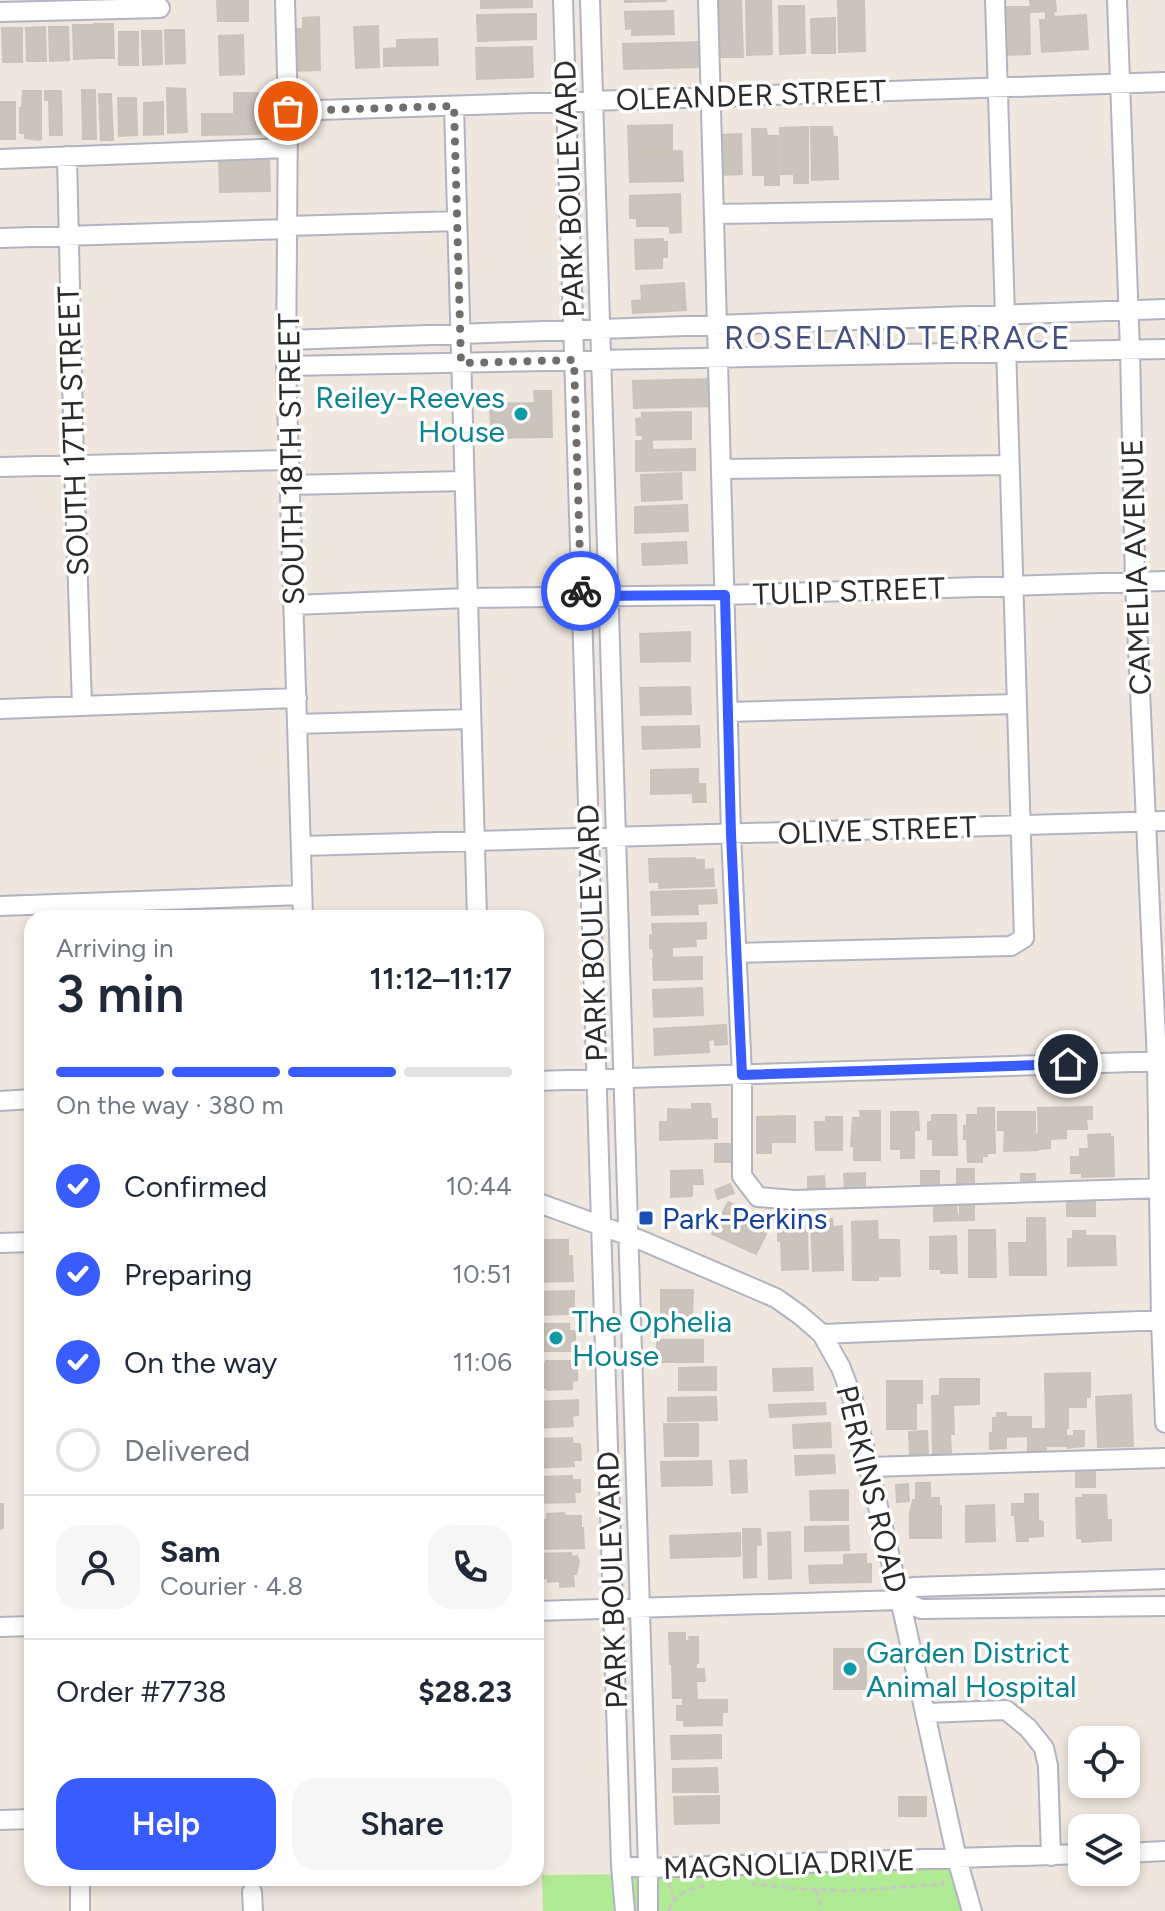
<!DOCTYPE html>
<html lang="en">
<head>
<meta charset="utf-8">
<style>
  :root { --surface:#fff; --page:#f6f6f7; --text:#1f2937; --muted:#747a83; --line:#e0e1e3; --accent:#395cff }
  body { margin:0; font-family:Figtree,sans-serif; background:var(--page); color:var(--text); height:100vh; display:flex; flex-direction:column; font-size:30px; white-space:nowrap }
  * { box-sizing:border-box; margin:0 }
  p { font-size:26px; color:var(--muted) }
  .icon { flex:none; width:44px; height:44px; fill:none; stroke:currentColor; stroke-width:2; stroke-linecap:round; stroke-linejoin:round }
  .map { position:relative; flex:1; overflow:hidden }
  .panel { position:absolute; left:24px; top:910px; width:520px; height:976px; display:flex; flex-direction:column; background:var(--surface); border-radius:24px; box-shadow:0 4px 12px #0003 }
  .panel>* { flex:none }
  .fabs { position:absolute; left:1068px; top:1726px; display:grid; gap:16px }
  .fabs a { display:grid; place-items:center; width:72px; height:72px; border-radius:16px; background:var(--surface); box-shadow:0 4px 12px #0003; font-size:40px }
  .pin { position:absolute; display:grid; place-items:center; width:68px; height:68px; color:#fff; margin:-34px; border:4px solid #fff; border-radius:50%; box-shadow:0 2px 8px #0007 }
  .courier { position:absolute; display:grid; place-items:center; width:80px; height:80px; margin:-40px; border:6px solid #395cff; border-radius:50%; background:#fff; color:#222; box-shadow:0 2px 10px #0007 }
  .headline em { font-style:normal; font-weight:600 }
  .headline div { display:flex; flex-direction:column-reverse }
  .headline { display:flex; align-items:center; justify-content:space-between; height:136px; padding:0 32px }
  h1 { font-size:52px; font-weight:600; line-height:60px }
  .bar { display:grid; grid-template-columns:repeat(4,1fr); gap:12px 8px; align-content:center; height:96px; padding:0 32px }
  .bar i { height:10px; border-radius:6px; background:var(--line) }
  .bar .on { background:var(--accent) }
  .bar p { grid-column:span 4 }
  .line { display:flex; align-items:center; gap:20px; padding:0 32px; border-top:2px solid var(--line) }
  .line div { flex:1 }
  .round { display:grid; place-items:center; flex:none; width:84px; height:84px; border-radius:24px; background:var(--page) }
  ol { padding:0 32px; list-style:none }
  li { display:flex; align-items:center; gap:24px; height:88px }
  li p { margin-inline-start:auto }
  li .icon { padding:8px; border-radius:50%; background:var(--accent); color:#fff; stroke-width:4 }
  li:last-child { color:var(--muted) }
  li i { width:44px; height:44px; border:4px solid var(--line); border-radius:50% }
  .primary-button { display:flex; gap:16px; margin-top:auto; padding:16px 32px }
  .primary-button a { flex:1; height:92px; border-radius:24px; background:var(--accent); color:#fff; font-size:32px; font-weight:600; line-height:92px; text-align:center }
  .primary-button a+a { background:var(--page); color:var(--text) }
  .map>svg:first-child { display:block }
  .green { fill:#b1ea94 }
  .building { fill:#cac4bc; stroke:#cac3b6; stroke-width:2 }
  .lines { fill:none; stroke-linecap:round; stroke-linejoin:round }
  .minor-casing { stroke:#b1b3c1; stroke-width:22 }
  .path { stroke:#c8c8c8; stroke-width:3; stroke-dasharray:6 4; stroke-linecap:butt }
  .minor { stroke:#fff; stroke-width:18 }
  .done { stroke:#706d6a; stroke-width:8; stroke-dasharray:0 14.4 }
  .route { stroke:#395cff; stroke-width:10 }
  .culture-dot { fill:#0f9aa8; stroke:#fff; stroke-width:3 }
  .transit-dot { fill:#1a4fb4; stroke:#fff; stroke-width:3 }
  .labels { text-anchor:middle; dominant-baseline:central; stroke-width:7; stroke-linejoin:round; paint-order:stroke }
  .street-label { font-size:30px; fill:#2c2c2c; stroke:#fff }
  .culture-label { font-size:30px; fill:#0d838f; stroke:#fff; text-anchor:start }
  .transit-label { font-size:30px; fill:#164399; stroke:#fff; text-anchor:start }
  .neighbourhood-label { font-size:32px; letter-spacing:2px; fill:#475181; stroke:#fff }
</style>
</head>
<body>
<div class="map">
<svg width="1165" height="1911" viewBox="0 0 1165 1911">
  <rect width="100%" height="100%" fill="#efe7dd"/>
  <path class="green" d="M957 1859 972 1911H543L542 1875 643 1874Z"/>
  <path class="building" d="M217 0H248V21H218Z
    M481 0H532V7L481 8Z
    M625 0H666V1L625 2Z
    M741 0 743 57H719L717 1Z
    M746 0H771L772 54 747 55Z
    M838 0H864L865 51 839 52Z
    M1030 0H1055L1056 11 1031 12Z
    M779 6H804L805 53 780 54Z
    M1003 7H1029L1030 54 1004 55Z
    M673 11 674 34 632 35V28L626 29 625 12Z
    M1046 12H1053L1054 17 1086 15 1088 49 1042 52 1040 20H1046Z
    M536 14V39L478 41 477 15Z
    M319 17 320 70 292 71 290 29H303V18Z
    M835 18V53H812L811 19Z
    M94 24H113L114 58H95Z
    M73 25H92L93 58 74 59Z
    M378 26 379 67 356 68 354 27Z
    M45 27 46 61H27L26 28Z
    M49 27H68L69 60 50 61Z
    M2 28H22V62H3Z
    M165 30H184L185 63 166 64Z
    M142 31H161L162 64 143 65Z
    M119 32H138V65H119Z
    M243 35 244 74 220 75 219 36Z
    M437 39 438 65 384 66V49L397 48V40Z
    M700 42 701 67 624 69 623 44Z
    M532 47 533 77 477 79 476 48Z
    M167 88 185 89 187 132 168 133Z
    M82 90H95L96 139H83Z
    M23 91H41V139L38 140 25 138V133H20V108H22Z
    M45 91H61L62 135H50L49 100H45Z
    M234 93H259L260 134 202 135V114H234Z
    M99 94H111L113 140H101Z
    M118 98H136L137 135 119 136Z
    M0 102H15V139H0Z
    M163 102V134L144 135V103Z
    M672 125V150L629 151 628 126Z
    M808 127V183H794V174H781L780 128Z
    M811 127H832L833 137H837L838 179 812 180Z
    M752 129H766L767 136H778L779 185H765V175H753Z
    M741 134 742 174 719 175 718 135Z
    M682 151 683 181 630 182 629 153Z
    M269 161 270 191 220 192 219 162Z
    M680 194 681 232 670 233V226H637V218H630V196Z
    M663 239V242H667V257H662V268L636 269 635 240Z
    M684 283 686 310 633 313 632 301 642 300 641 286Z
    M713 379 714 406 634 408 633 381Z
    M534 391H551L552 437 501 438 500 425H491L490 404 535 403Z
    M691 412V439L643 440V435H637L636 419 642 418V413Z
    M652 440V450L695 449V470L636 471V441Z
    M681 473 682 499 642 501 641 475Z
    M687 505 688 531 635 533V507Z
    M686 542 687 563 643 565 642 544Z
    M690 632V661L641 662 640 634Z
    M690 687 691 714 641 715 640 688Z
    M699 726 700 747 643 749 642 727Z
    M698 769V784H705L706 802H693V793L651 794V770Z
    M695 858V860H704V870L713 869 714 886 659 888V882H650L649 859Z
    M716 890 717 903 697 904 698 914 652 915 651 892Z
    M706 923V938L695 939 696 946 672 947V956H654L653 948H650V935H653L652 924Z
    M702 957V979L654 980 653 958Z
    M702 988 703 1015 654 1017 653 990Z
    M726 1025 727 1044 715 1045V1039L708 1040 709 1052 655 1055 654 1029Z
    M692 1104H710L711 1119H717V1138L660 1140V1122H668V1109L692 1110Z
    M1092 1107V1119H1086L1087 1129H1066V1138L1050 1139V1148L1039 1149 1038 1108Z
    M978 1108H994L995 1153H987V1156H982V1162H968L967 1139H964V1126H967V1115H978Z
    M860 1111H880V1160H854V1146H851L853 1118H861Z
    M891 1112H918L919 1130H914V1158H901V1149H891Z
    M998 1112H1035V1134H1038V1150L1004 1151 1005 1130H998Z
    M932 1115H956L957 1155H933V1139H928V1122H932Z
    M795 1116V1142H771V1153H757V1117Z
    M826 1117H842V1150H816L815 1122H826Z
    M1110 1134V1137H1113L1114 1176 1082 1177V1173H1071V1157H1080V1149H1089L1088 1135Z
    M715 1144H736V1162H715Z
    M957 1169H974V1185H957Z
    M702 1170 703 1184H692V1196L671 1197V1171Z
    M921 1171H939V1187H921Z
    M865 1173V1189L845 1190 844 1174Z
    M1021 1174H1035V1182L1021 1183Z
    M824 1176 825 1189 808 1190V1177Z
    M730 1184 734 1193 718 1199 715 1190Z
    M1067 1199H1095V1216H1067Z
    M728 1202 750 1212 746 1222 767 1232 756 1254 712 1234Z
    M934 1205H956L957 1216H960V1205H974V1220L934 1221Z
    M808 1207 809 1219H785V1208Z
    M1027 1218H1045L1046 1275H1010L1009 1243H1027Z
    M811 1219H832L833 1227 842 1226 843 1270 813 1271Z
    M877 1221 878 1240H899L900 1276H878V1280H853L852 1222Z
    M807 1226 808 1269 782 1270 781 1241H778V1227Z
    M969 1230H995L996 1277H969Z
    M1073 1231H1085V1236H1115L1116 1265 1068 1266V1239H1073Z
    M956 1236 957 1273H941V1269H930V1237Z
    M536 1240H568V1256H572L573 1281 536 1282Z
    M661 1290H693L692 1322H661Z
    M574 1291V1314L536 1315V1292Z
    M545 1324H569V1331H575V1344H570V1351H536V1326H545Z
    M657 1340H703V1362H657Z
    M546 1361H571V1368H577V1380L572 1381V1389L547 1390V1388H536V1364L546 1363Z
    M716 1367V1390H679V1368Z
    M812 1368 813 1390 774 1391 773 1369Z
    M1090 1373V1397H1086V1407H1068V1428L1046 1429 1045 1374Z
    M940 1379H979V1404L953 1405 954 1434H950L951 1454H933L932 1396H940Z
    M887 1381H922V1403H916V1429H887Z
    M1131 1395 1133 1446 1098 1447 1096 1397Z
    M716 1397 717 1420 668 1421V1398Z
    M578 1400V1415L572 1416 573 1426 536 1428V1402Z
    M825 1403 826 1414 770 1417 769 1405Z
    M997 1413H1006V1417H1031V1436L1006 1437V1448L990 1449V1433H993V1418H997Z
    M830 1423 831 1447 794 1448 793 1425Z
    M664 1424H698V1456H665Z
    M1031 1429H1045L1046 1451H1028V1438H1032Z
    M1046 1430H1066V1446H1046Z
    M927 1431 928 1454 910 1455 909 1432Z
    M1074 1431H1084V1446L1075 1447Z
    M1068 1436H1074V1447L1068 1448Z
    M572 1438 573 1444H580L581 1460H573L574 1466 536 1468V1439Z
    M834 1455 835 1473 796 1475 795 1456Z
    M746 1460 747 1492 732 1493 730 1461Z
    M711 1461 712 1485 662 1486 661 1462Z
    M1095 1465V1487H1076V1466Z
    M572 1476V1480H580V1492H574L575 1502 536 1503V1477Z
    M916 1483H930V1498H939V1506H941V1538H910V1514L913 1500H916Z
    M908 1484 909 1501 897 1502 896 1485Z
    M848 1490V1520H811L810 1491Z
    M1025 1494H1038V1520L1043 1522V1536L1028 1537V1541H1017L1015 1515H1012V1504H1025Z
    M1083 1495H1106L1107 1520H1111V1540L1082 1542V1538H1077L1076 1498H1083Z
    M0 1504H3V1528L0 1529Z
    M994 1505 995 1541 966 1542V1506Z
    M564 1513 565 1516H581V1528H583L584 1548 536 1549V1520H547V1514Z
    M848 1526 849 1550 805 1551V1527Z
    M743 1529H760L761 1545H756V1577L744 1578Z
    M790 1532 791 1578 769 1579 768 1533Z
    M740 1533V1556L671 1558 670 1536Z
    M571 1553 572 1557 577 1556 579 1562 576 1574H573L574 1586 560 1587V1581L548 1582V1578L536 1579V1554Z
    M866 1554V1564H871V1582L810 1583 809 1566 844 1565V1555Z
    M669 1633H685V1641H690L689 1637H698V1663H696V1669H704L705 1681H696L697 1698H673L672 1664H670Z
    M834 1649H866V1689H834Z
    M683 1700H727V1712H722V1725L684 1726V1720H677V1706H683Z
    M721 1735V1758L672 1759 671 1736Z
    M717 1768 718 1792H673V1769Z
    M719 1796V1823L675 1824 674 1797Z
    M899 1797H926V1816H899Z"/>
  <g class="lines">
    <defs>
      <path id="minor" d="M285 0 288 111 286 366 303 918
        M563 0 621 1866 625 1911
        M590 0 648 1868V1911
        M708 0 731 834 742 1075V1176L758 1197 794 1200 1165 1188
        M1117 0 1130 350 1135 582 1157 1061 1161 1321 1165 1423
        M0 12 160 8
        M454 106 477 918
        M288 111 1165 82
        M67 156 74 464 82 706
        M0 159 287 148
        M715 214 1002 209
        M288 226 457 221
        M0 238 288 229
        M287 340 1165 309
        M286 366 1165 349
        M0 467 289 460
        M722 469 1009 465
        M290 485 464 481
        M293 605 467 598 725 595 1165 581
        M0 709 297 698
        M728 712 1016 704
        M297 724 470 719
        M302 846 1165 821
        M0 906 302 895
        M736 953 1011 946 1024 938C1013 625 1007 313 995 0
        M536 1081 1165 1061
        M0 1101 32 1099
        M536 1202 643 1241 776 1298 800 1315 822 1334 841 1368 853 1400 904 1617 957 1859 972 1911
        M0 1243 32 1242
        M822 1334 1165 1320
        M869 1467 1165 1458
        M900 1600 913 1587 1165 1579
        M536 1611 900 1600 921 1609 1165 1606
        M0 1627 32 1626
        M926 1713 1006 1710 1028 1728 1044 1748 1048 1766 1051 1856
        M0 1820 32 1819
        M1126 1853 1165 1851
        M621 1866 648 1868 1082 1854
        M80 1878V1911
        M252 1892 253 1911"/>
    </defs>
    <use href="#minor" class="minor-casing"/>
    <path class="path" d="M669 1883 673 1899
      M751 1883 788 1888 847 1891 943 1884V1877
      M817 1890 821 1911
      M669 1911C675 1892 690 1889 707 1885"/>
    <use href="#minor" class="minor"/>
  </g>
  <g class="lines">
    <path class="done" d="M288 111 454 106 461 363 574 360 581 591"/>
    <path class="route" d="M581 591 582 596 725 595 731 834 742 1075 1068 1064"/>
  </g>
  <g class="culture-dot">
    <circle cx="521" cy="414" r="8"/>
    <circle cx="556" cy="1338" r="8"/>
    <circle cx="850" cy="1669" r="8"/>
  </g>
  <rect class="transit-dot" x="638" y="1210" width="16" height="16" rx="4"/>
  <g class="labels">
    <g class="street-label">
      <text transform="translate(751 95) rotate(-2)">OLEANDER STREET</text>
      <text transform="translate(569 189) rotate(-92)">PARK BOULEVARD</text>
      <text transform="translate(73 431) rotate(-92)">SOUTH 17TH STREET</text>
      <text transform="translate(291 459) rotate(-91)">SOUTH 18TH STREET</text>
      <text transform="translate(1136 567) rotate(-92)">CAMELIA AVENUE</text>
      <text transform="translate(849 591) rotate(-2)">TULIP STREET</text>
      <text transform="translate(877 830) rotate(-2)">OLIVE STREET</text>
      <text transform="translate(592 933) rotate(-92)">PARK BOULEVARD</text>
      <text transform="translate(872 1489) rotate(76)">PERKINS ROAD</text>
      <text transform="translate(612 1580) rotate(-92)">PARK BOULEVARD</text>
      <text transform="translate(789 1864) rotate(-2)">MAGNOLIA DRIVE</text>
    </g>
    <g class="culture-label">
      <text x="505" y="397" text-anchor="end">Reiley-Reeves<tspan x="505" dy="34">House</tspan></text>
      <text x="572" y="1321">The Ophelia<tspan x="572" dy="34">House</tspan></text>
      <text x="866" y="1652">Garden District<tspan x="866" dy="34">Animal Hospital</tspan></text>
    </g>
    <g class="transit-label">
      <text x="662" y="1218">Park-Perkins</text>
    </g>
    <g class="neighbourhood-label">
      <text x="898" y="338">ROSELAND TERRACE</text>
    </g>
  </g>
</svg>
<div class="fabs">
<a><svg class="icon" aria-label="locate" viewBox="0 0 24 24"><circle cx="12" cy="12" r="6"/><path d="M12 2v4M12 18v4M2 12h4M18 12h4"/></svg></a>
<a><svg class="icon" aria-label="layers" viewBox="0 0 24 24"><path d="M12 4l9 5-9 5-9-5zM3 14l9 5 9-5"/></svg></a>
</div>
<div class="pin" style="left:288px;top:111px;background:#ea580c"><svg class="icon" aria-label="bag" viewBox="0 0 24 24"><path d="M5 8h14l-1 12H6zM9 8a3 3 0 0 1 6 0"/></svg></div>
<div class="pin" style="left:1068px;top:1064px;background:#1f2937"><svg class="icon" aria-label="home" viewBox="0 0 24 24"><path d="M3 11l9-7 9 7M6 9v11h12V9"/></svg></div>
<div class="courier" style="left:581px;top:591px"><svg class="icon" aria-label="bike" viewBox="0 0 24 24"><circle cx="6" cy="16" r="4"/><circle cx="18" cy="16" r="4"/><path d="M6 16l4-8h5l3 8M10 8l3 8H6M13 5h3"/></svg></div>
<section class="panel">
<div class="headline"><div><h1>3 min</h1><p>Arriving in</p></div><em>11:12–11:17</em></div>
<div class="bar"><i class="on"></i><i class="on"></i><i class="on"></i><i></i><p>On the way · 380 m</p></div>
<ol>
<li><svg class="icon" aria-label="check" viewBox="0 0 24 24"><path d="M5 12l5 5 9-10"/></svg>Confirmed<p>10:44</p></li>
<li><svg class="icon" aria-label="check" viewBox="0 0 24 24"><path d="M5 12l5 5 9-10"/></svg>Preparing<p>10:51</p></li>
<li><svg class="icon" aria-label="check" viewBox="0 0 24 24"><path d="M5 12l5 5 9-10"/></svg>On the way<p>11:06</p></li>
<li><i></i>Delivered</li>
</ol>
<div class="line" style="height:144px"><a class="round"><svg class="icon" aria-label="person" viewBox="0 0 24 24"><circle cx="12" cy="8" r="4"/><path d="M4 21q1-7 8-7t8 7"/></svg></a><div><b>Sam</b><p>Courier · 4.8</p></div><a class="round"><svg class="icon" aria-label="phone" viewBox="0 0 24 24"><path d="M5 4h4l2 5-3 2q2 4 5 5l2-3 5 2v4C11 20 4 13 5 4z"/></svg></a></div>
<div class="line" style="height:104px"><div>Order #7738</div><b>$28.23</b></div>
<div class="primary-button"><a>Help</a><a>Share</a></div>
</section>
</div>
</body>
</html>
